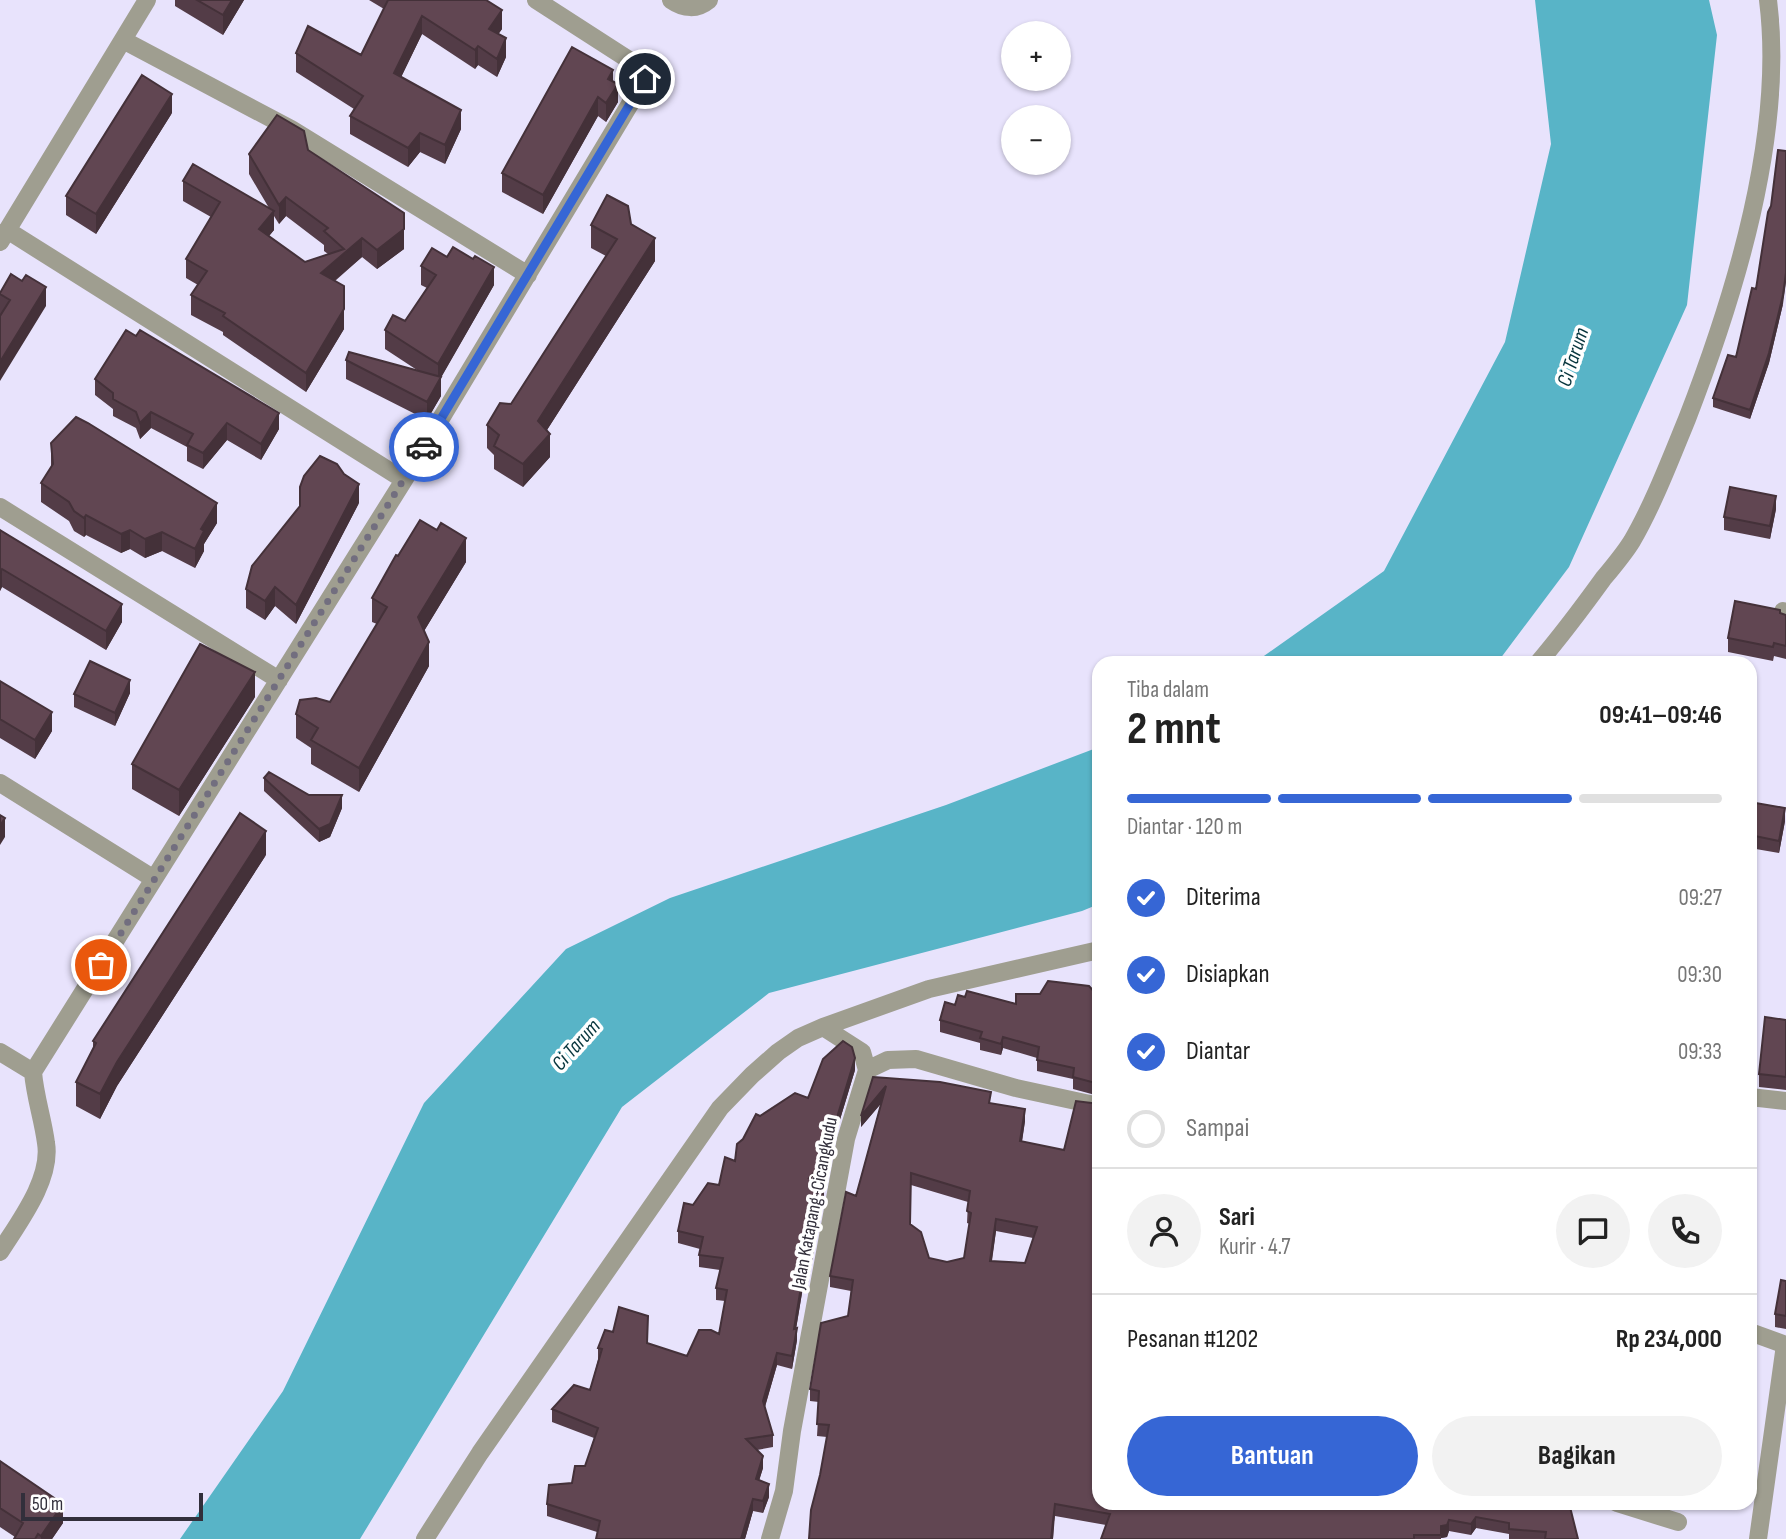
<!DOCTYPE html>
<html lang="id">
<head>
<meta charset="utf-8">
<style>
  :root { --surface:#fff; --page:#f2f2f2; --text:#222; --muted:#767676; --line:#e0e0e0; --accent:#3666d5 }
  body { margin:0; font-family:"Sofia Sans Condensed",sans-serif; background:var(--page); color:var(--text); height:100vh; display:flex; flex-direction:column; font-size:26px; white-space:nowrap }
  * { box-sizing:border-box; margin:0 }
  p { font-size:23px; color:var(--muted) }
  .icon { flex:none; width:38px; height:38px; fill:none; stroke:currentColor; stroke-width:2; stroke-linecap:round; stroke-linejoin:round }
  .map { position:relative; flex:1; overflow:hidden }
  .drawer { position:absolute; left:1092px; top:656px; width:665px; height:854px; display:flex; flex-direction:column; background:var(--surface); border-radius:21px; box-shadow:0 2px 5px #0004 }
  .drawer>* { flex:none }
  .fabs { position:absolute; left:1001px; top:21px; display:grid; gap:14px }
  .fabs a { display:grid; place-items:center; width:70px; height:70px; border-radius:50%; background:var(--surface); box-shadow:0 2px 5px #0004; font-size:35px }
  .scale { position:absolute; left:21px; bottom:18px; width:182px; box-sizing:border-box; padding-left:7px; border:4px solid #322f3b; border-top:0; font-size:19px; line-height:24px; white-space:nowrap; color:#322f3b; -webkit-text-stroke:5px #fff; paint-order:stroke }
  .pin { position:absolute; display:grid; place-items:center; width:60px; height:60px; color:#fff; margin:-30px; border:4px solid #fff; border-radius:50%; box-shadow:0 2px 7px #0007 }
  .courier { position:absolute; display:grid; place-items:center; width:70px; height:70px; margin:-35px; border:5px solid #3666d5; border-radius:50%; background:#fff; color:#222; box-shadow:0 2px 9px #0007 }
  .headline em { font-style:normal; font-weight:700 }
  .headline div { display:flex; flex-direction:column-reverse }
  .headline { display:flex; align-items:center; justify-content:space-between; height:119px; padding:0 35px }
  h1 { font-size:46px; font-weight:700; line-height:52px }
  .bar { display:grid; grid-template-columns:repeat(4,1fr); gap:10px 7px; align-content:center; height:84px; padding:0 35px }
  .bar i { height:9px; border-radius:5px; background:var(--line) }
  .bar .current { background:var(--accent) }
  .bar p { grid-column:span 4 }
  .line { display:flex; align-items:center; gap:18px; padding:0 35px; border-top:2px solid var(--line) }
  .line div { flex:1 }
  .round { display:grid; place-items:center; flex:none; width:74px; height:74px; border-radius:37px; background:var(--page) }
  ol { padding:0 35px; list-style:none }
  li { display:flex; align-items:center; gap:21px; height:77px }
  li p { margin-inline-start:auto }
  li .icon { padding:7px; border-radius:50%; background:var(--accent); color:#fff; stroke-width:4 }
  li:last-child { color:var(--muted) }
  li i { width:38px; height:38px; border:4px solid var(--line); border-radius:50% }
  .button { display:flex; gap:14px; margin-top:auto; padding:14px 35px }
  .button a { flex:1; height:80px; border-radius:42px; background:var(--accent); color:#fff; font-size:28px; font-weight:700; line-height:80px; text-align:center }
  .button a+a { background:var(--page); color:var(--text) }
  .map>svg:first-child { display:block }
  .water { fill:#58b4c7 }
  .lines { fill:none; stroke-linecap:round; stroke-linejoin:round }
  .minor { stroke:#9f9e90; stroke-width:18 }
  .wall { fill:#533c47; fill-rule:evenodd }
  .shaded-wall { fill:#443139 }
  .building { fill:#614652; stroke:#443139; stroke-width:2; fill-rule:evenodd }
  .done { stroke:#726e7f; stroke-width:7; stroke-dasharray:0 12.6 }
  .route { stroke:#3666d5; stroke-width:9 }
  .labels { text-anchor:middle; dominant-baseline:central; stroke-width:7; stroke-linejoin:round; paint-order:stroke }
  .street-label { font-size:19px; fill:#322f3b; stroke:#fff }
  .water-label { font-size:21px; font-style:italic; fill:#07353d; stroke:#fff }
</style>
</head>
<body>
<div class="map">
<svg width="1786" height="1539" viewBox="0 0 1786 1539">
  <rect width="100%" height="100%" fill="#e8e3fc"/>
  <path class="water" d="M1535 0H1709L1717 35 1687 305 1569 567 1497 663H1254L1384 571 1505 342 1551 144Z
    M1099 747V904L1082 911 769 993 622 1107 360 1539H180L283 1391 424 1103 566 949 670 898 946 805Z"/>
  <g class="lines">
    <path class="minor" d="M671 0C684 9 697 10 709 0
      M123 40 291 129 528 275
      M7 230 404 480
      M0 242 147 0
      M0 507 279 680
      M1783 611 1786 612
      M1538 663C1561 636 1582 608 1603 579 1613 567 1624 554 1632 541 1653 505 1671 458 1687 419 1735 295 1785 134 1768 0
      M0 783 154 879
      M823 1027 862 1052 867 1070
      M0 1052 33 1072
      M1750 1097 1786 1101
      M0 1252C19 1222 52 1179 46 1143 43 1119 35 1097 33 1072L404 480 645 79 640 67 536 0
      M1750 1332 1786 1345
      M1617 1503 1678 1522
      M425 1539 480 1453 720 1108 752 1075 778 1052 798 1038 823 1027 929 989 1099 950
      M770 1539 784 1491 792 1431 846 1139 867 1070 888 1060 916 1059 1016 1088 1099 1106
      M1758 1539 1785 1345"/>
  </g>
  <path class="wall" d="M175 0H244L223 35 175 6Z
    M369 0H486L502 29 498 34 506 57 497 77 478 65 475 69 422 34 401 77 461 129 445 164 420 152 408 167 350 134V116L354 109 296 72V53L361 55 384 9Z
    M613 82 618 102 606 122 598 116 543 214 502 192V173Z
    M172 113 96 234 66 215V196Z
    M308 150 404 249 377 269 362 257 335 281 344 329 306 392 223 335V332L191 315V295L198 285 186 278V259L211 217 183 201V181L269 208 249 174V154ZM274 216 279 224 286 216 324 245V251L328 254 305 262 269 236 274 230Z
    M631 224 655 261 547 430 550 457 523 487 494 469V455L487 448V425L511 404 606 256 591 248V225Z
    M421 266 494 285 441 377V396L427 420 346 379V360L420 372 385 349V330L405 321 427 288 421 285Z
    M0 293 46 306 1 314H0Z
    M1783 304 1769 363 1750 419 1713 407V398L1736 357Z
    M95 379 279 429 261 460 227 440 203 469 187 461V447L151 428 140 439 136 428 113 416V409L95 395Z
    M51 443 217 523 204 544V551L195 568 162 551 145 558 130 549 121 553 86 535 84 537 74 531 69 521 41 502V483L51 467Z
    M359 503 296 624 275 606 265 620 246 608V589Z
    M1776 509 1770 539 1724 530V517Z
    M0 530 122 622 106 650 2 587 0 591Z
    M398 556 466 562 424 631 429 666 359 792 311 764V748L296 738V714L330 702 377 624 372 622V598Z
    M1780 614 1786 615V659L1774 656 1773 661 1728 652V638Z
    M0 681 52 731 35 759 0 738Z
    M130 693 115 726 74 707V694Z
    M255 697 179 816 132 789V764Z
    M264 778 342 808 330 837 319 842 264 791Z
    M1750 802 1785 821 1779 853 1750 848Z
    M266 855 117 1086 100 1119 76 1106V1082L93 1050V1041Z
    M965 997 1016 1004 1099 997V1096L1073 1089V1079L1037 1071V1058L1003 1048 1001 1055 980 1050V1043L940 1032V1020L955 1005Z
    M1786 1020V1090L1759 1087V1074Z
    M855 1070 835 1136 829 1166 817 1181 824 1196 807 1288 803 1287 796 1329 797 1340 792 1369 777 1365 765 1407 773 1435V1447L757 1450 763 1468 759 1480 769 1497 763 1513 753 1511 745 1539H596L597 1532 547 1516V1504L572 1483 585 1466 594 1438 552 1422V1409L590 1390 598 1360V1348L647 1343 687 1356 719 1334 725 1301 716 1300V1288L720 1270 699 1267V1255L700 1249 678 1243V1231L693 1205 719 1185 735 1161 743 1139 760 1116 808 1098Z
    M873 1077 991 1103 1025 1121 1022 1142 1064 1150 1099 1503H1569L1578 1539H1509V1534L1476 1528 1471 1535 1449 1531 1447 1537 1441 1538V1539H1101L1106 1525 1055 1516 1053 1539H809L827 1437 817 1436 819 1402 810 1401V1389L848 1316 851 1291 830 1287V1276L856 1196 881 1103 861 1127ZM911 1185 968 1202 967 1223 970 1224 964 1258 947 1262 929 1258 910 1224ZM996 1231 1033 1238 1025 1263 992 1261Z
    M1786 1281V1329L1775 1327V1314Z
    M0 1461 63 1523 52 1539H14L15 1537 0 1527Z"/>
  <path class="shaded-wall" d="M232 0H244L223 35V15Z
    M502 10V29L489 48V29Z
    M422 16V34L394 92V73Z
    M506 38V57L497 77V59Z
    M478 46V65L475 69V50Z
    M613 70V88L608 79Z
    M618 84V102L606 122V103Z
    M172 94V113L96 234V214Z
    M598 97V116L543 214V195Z
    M461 110V129L445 164V145Z
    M420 133V152L408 167V148Z
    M286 197V216L279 224V205Z
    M274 211V230L259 248V229Z
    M404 213V249L377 269V250Z
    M362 238V257L321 292V273Z
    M655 238V261L538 444V421Z
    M494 267V285L438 383V364Z
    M1786 273V282L1783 304 1769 363 1750 419V410Z
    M46 287V306L0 381V362Z
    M344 309V329L306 392V373Z
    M441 377V396L427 420V402Z
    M151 412V428L140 439V423Z
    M279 413V429L261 460V444Z
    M227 423V440L203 469V453Z
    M550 434V457L523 487V464Z
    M359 484V503L296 624V605Z
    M1776 496V509L1770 539V526Z
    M217 503V523L204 544V551L195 568V549L201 529Z
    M86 515V535L84 537V518Z
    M130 530V549L121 553V534Z
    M162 532V551L145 558V539Z
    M466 538V562L418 641V617Z
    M2 569V587L0 591V572Z
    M275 587V606L265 620V601Z
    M122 604V622L106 650V631Z
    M429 642V666L359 792V768Z
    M255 672V697L179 816V790Z
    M130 680V693L115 726V713Z
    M52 712V731L35 759V740Z
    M342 795V808L330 837 319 842V829Z
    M1785 808V821L1779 853V841Z
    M5 818V837L0 845V826Z
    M266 831V855L117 1086 100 1119V1094L117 1062Z
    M1003 1037V1048L1001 1055V1044Z
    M855 1058V1070L835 1136 829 1166 809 1191V1178L835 1124Z
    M886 1086V1098L861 1127V1116Z
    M1025 1109V1121L1020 1153V1141Z
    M824 1184V1196L807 1288V1276Z
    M996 1219V1231L990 1272V1261Z
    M803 1275V1287L794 1341V1329Z
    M797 1328V1340L792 1369V1356Z
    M777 1353V1365L763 1413V1401Z
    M763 1456V1468L756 1491V1479Z
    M769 1484V1497L763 1513V1501Z
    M753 1499V1511L745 1539H741Z
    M63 1504V1523L52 1539H41V1536Z
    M1055 1504 1053 1539H1051Z
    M1476 1517V1528L1471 1535V1524Z
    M1449 1520V1531L1447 1537 1441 1538V1526Z"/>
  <path class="building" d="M197 0H232L223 15Z
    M388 0H486L502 10 489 29 506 38 497 59 478 46 475 50 422 16 394 73 461 110 445 145 420 133 408 148 350 116 363 96 296 53 308 26 361 55Z
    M572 47 613 70 608 79 618 84 606 103 598 97 543 195 502 173Z
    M142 75 172 94 96 214 66 196Z
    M277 115 304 131 308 150 404 213V229L377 250 362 238 321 273 344 286V309L306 373 223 316 225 313 191 295 207 271 186 259 220 202 183 181 193 164 274 211 259 229 305 262 344 249 324 231 328 228 286 197 279 205 249 154Z
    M1778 150 1786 151V273L1783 295 1769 353 1750 410 1713 398 1728 355 1736 357 1752 288 1756 289 1768 212 1771 206Z
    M607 195 628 206 631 224 655 238 538 421 550 434 523 464 494 446 499 435 487 425 500 403 511 404 617 239 591 225Z
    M453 247 473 259 475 256 494 267 438 364 385 330 393 315 405 321 436 275 421 266 432 248 447 257Z
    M11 274 22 281 26 275 46 287 0 362V316L10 300 0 294V293Z
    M126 330 136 336 140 330 279 413 261 444 227 423 203 453 187 445 193 434 151 412 140 423 136 412 113 399V393L95 379Z
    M349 352 441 377 427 402 346 360Z
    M76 417 88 423 217 503 201 529 204 531 195 549 162 532 145 539 130 530 121 534 86 515 84 518 74 511 69 502 41 483 53 464 51 443Z
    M320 456 337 464 344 474 359 484 296 605 275 587 265 601 246 589 252 566 300 506V487L304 476Z
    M1730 487 1776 496 1770 526 1724 517Z
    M420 520 437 530 441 523 466 538 418 617 429 642 359 768 311 740 318 728 296 714 300 700 316 698 330 702 387 607 372 598 396 555 398 556Z
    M0 530 122 604 106 631 2 569 0 572Z
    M1735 601 1780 610V613L1786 615V646L1774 643 1773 647 1728 638Z
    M200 644 255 672 179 790 132 764Z
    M90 661 130 680 115 713 74 694Z
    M0 681 52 712 35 740 0 719Z
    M269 772 309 795H342L330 824 319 829 264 778Z
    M1750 802 1785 808 1779 841 1750 835Z
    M240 813 266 831 117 1062 100 1094 76 1082 96 1043 93 1041Z
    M0 815 5 818 0 826Z
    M1048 981 1089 986 1099 997V1084L1073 1077 1074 1068 1037 1060 1039 1047 1003 1037 1001 1044 980 1038 982 1032 940 1020 945 1002 955 1005 958 995 965 997 967 991 1016 1004V994H1040Z
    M1765 1017 1786 1020V1077L1759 1074Z
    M843 1041 852 1047 855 1058 835 1124 829 1154 809 1178 824 1184 807 1276 803 1275 794 1329 797 1328 792 1356 777 1353 763 1401 773 1435 746 1439 763 1456 756 1479 769 1484 763 1501 753 1499 741 1539H596L600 1521 547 1504 549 1485 572 1483 575 1466H585L598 1428 552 1409 574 1385 590 1390 602 1349 598 1348 605 1330 613 1332 619 1307 648 1316 647 1343 687 1356 699 1330H711L719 1334 727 1290 716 1288 723 1258 699 1255 703 1237 678 1231 684 1203 693 1205 708 1183 719 1185 725 1157 735 1161 737 1144 743 1139 756 1114 760 1116 795 1093 808 1098 823 1059Z
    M873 1077 940 1082 991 1092 989 1103 1025 1109 1020 1141 1064 1150 1076 1101 1099 1104V1503H1569L1578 1539H1545L1546 1532 1509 1529V1523L1476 1517 1471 1524 1449 1520 1447 1525 1441 1526V1535H1414V1539H1101L1110 1514 1055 1504 1051 1539H809L811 1510 820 1475 829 1425 817 1424 819 1391 810 1389 821 1323 848 1316 853 1280 830 1276 846 1192 856 1196 886 1086 861 1116ZM911 1173 970 1191 967 1211 971 1213 964 1258 947 1262 929 1258 921 1232 910 1224ZM996 1219 1037 1227 1025 1263 990 1261Z
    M1781 1280 1786 1281V1316L1775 1314Z
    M0 1461 63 1504 41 1536 38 1534 35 1539H14L23 1523 0 1508Z"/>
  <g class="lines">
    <path class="done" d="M101 965 424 447"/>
    <path class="route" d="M424 447 645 79"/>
  </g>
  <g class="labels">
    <g class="street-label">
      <text transform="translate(815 1203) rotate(-79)">Jalan Katapang-Cicangkudu</text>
    </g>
    <g class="water-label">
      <text transform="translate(1573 357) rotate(-72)">Ci Tarum</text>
      <text transform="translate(576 1045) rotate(-48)">Ci Tarum</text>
    </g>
  </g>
</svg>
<div class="fabs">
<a>+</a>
<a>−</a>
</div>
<div class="scale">50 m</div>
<div class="pin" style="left:101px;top:965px;background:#ea580c"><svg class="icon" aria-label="bag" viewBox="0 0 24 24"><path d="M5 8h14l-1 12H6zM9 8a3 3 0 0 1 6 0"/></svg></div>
<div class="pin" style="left:645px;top:79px;background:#1f2937"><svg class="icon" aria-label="home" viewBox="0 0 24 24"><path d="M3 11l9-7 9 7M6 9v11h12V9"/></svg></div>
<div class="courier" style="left:424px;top:447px"><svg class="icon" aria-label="car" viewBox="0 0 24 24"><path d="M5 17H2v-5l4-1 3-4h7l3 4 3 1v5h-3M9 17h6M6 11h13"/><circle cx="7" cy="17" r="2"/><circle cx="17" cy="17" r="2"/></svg></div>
<section class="drawer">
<div class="headline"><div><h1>2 mnt</h1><p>Tiba dalam</p></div><em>09:41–09:46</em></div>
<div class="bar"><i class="current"></i><i class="current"></i><i class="current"></i><i></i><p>Diantar · 120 m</p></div>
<ol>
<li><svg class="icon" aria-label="check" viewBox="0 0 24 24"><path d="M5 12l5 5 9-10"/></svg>Diterima<p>09:27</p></li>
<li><svg class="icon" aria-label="check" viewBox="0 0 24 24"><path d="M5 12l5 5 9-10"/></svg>Disiapkan<p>09:30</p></li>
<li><svg class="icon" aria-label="check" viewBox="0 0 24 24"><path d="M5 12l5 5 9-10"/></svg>Diantar<p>09:33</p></li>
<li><i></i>Sampai</li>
</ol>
<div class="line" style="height:126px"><a class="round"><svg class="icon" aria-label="person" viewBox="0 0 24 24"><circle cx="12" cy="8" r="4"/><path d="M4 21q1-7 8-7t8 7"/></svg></a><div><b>Sari</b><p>Kurir · 4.7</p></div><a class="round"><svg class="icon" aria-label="chat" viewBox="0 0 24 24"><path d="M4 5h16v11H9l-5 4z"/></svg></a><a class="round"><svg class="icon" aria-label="phone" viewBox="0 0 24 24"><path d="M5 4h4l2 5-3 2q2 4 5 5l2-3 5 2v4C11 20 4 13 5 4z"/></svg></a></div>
<div class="line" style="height:91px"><div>Pesanan #1202</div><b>Rp 234,000</b></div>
<div class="button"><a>Bantuan</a><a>Bagikan</a></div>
</section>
</div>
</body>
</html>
